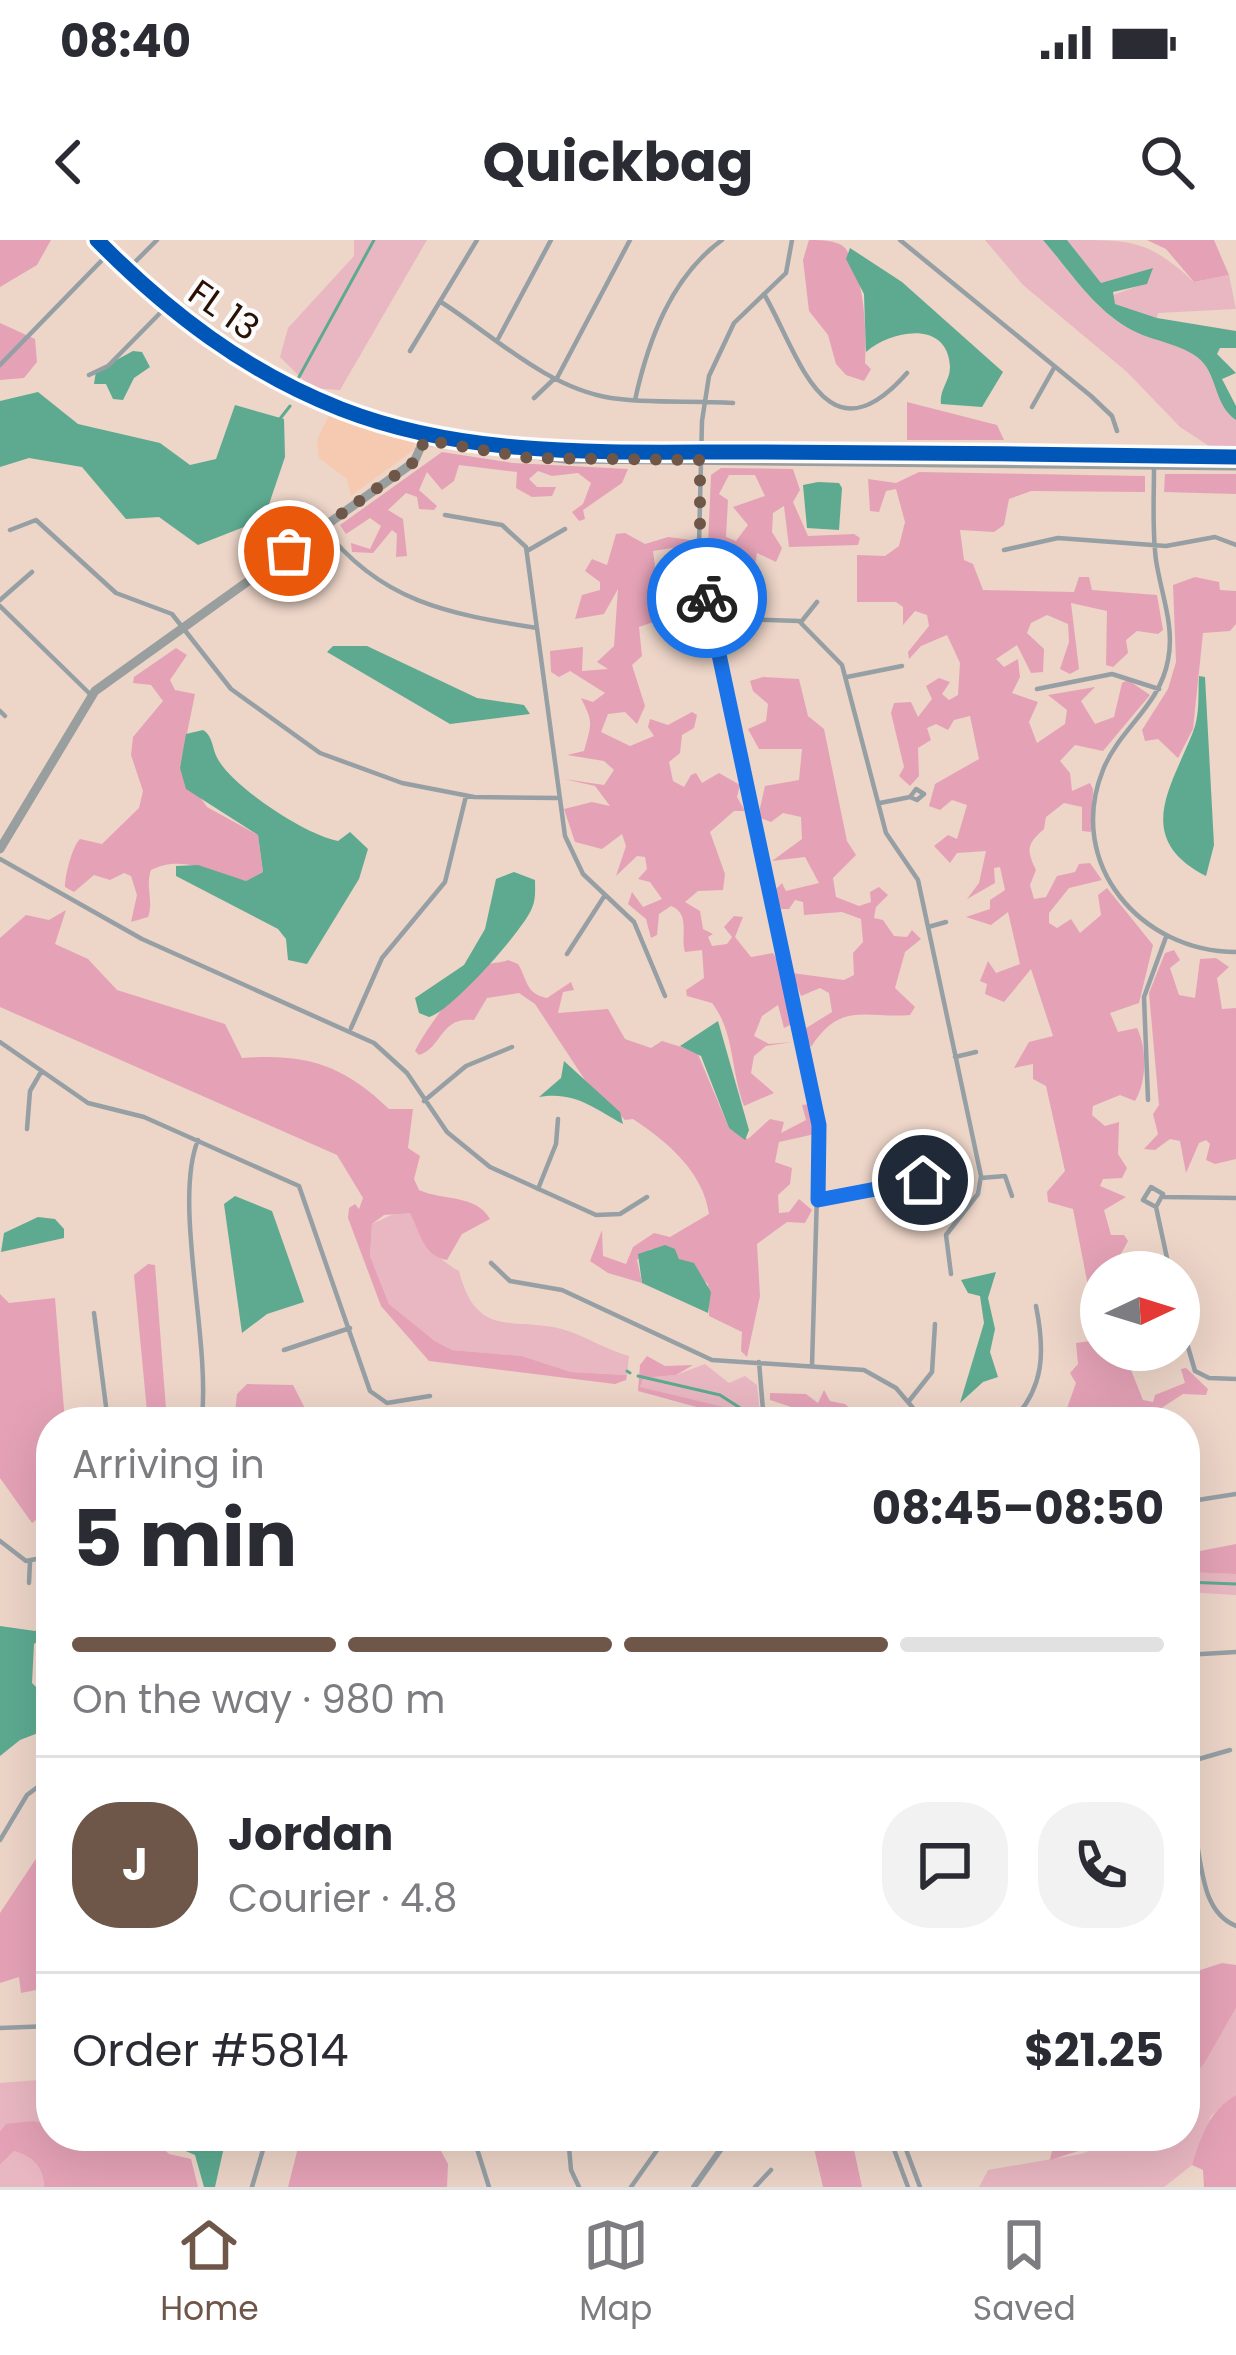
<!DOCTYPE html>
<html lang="en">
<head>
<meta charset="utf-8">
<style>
  :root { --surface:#fff; --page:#f2f2f3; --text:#2b2b33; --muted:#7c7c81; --line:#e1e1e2; --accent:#6e5648 }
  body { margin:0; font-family:Poppins,sans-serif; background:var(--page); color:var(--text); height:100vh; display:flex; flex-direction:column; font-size:45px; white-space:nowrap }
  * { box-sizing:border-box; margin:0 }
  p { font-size:39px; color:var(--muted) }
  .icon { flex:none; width:66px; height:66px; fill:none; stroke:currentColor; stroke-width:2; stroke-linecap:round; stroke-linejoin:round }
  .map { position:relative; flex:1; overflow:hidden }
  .drawer { position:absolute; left:36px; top:1167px; width:1164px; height:744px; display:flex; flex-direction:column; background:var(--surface); border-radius:48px; box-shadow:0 12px 48px #0002 }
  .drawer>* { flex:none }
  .needle { width:78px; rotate:86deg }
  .tools { position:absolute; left:1080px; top:1011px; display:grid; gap:24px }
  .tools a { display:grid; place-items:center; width:120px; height:120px; border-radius:50%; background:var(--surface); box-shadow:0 12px 48px #0002; font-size:60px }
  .pin { position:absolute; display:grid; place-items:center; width:102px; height:102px; color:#fff; margin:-51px; border:6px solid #fff; border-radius:50%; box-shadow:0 3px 12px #0007 }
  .courier { position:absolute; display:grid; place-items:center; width:120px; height:120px; margin:-60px; border:9px solid #1a73e8; border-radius:50%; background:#fff; color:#222; box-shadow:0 3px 15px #0007 }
  .summary em { font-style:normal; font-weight:700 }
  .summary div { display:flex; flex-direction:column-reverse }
  .summary { display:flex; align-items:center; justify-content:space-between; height:204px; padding:0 36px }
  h1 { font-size:78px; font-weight:700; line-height:90px }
  .bar { display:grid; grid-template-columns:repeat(4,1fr); gap:18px 12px; align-content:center; height:144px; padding:0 36px }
  .bar i { height:15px; border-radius:9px; background:var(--line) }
  .bar .on { background:var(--accent) }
  .bar p { grid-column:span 4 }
  .line { display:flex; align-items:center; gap:30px; padding:0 36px; border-top:3px solid var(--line) }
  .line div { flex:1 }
  .round { display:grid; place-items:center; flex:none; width:126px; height:126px; border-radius:48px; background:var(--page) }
  .status { display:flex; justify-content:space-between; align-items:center; height:84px; padding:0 60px; background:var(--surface); direction:ltr }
  .status svg { height:33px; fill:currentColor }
  header { display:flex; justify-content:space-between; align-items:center; height:156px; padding:0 36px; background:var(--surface); font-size:54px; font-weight:700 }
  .dock { display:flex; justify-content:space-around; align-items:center; height:168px; border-top:3px solid var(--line); background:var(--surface); font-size:33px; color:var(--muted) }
  .dock a { display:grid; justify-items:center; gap:6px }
  .dock .on { color:var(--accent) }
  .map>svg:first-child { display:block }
  .built { fill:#f6cab0 }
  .green { fill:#e9b7c2 }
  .forest { fill:#e5a2b7; fill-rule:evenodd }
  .water { fill:#5daa91 }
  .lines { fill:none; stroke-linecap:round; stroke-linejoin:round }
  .stream { stroke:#5daa91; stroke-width:3 }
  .minor { stroke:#959fa4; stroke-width:4.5 }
  .tertiary { stroke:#959fa4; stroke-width:6 }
  .secondary { stroke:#949c9f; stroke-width:8 }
  .primary { stroke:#999e9e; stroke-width:9 }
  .cycleway-casing { stroke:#fcfcfc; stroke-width:22 }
  .cycleway { stroke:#0057b8; stroke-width:15 }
  .done { stroke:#6e5648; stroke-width:12; stroke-dasharray:0 21.6 }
  .route { stroke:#1a73e8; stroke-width:15 }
  .labels { text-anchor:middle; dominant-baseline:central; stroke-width:9; stroke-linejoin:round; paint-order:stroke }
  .street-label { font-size:36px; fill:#2a1103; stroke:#fcfcfc }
</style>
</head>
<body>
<div class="status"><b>08:40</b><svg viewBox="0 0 49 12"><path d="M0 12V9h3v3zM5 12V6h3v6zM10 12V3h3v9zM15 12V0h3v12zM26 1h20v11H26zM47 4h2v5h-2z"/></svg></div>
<header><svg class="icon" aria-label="back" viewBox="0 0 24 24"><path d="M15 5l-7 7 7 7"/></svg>Quickbag<svg class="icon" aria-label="search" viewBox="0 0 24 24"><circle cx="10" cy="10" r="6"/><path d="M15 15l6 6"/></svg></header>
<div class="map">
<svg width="1236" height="1947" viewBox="0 0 1236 1947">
  <rect width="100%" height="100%" fill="#edd5c8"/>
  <path class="built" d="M331 171 413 200 415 209 351 256 347 239 319 218 317 200Z"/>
  <path class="green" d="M354 0H427L340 150 311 148 280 117 288 88 354 16Z
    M985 0H1043C1068 30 1093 68 1128 88 1150 101 1176 102 1197 117 1218 132 1213 165 1236 180V207L1209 206 1180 187 1127 132 1023 45Z
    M1067 0C1134 0 1148 0 1194 42L1229 35 1236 69 1158 73 1157 78 1115 64 1110 56 1147 43 1101 44Z
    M400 971 411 973C425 1001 432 1016 459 1031 477 1103 517 1074 568 1091 589 1098 607 1110 629 1116L627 1135 571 1132 522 1116 452 1110 435 1101 389 1064 370 1016 372 984Z
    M705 1124 729 1143 745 1136 757 1145 761 1182 640 1147 642 1138 676 1135Z
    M1185 1332 1236 1334V1355L1185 1352Z
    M1236 1768V1855L1211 1876 1192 1925 1164 1947H979L988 1930 1081 1914 1126 1896H1185V1845L1204 1824Z
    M51 1839V1885L6 1884 0 1891V1843Z
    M14 1911C32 1916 44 1927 44 1947H0V1925Z"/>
  <path class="forest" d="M0 0H51L37 25 0 47Z
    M809 0C820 0 839 0 846 9 864 38 867 86 865 123L871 129 864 141 846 135 836 124 828 95 809 71 803 20Z
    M1147 0H1214L1229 35 1194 42 1166 9Z
    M0 83 35 99 37 122 24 138 0 140Z
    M907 162 997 185 1004 200H907Z
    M442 212 513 223 628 229 622 243 583 270 585 279 579 281 572 272 583 264 591 243 578 233 552 236 538 231 529 239 537 247H556L552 256 532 257 516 248 517 232 459 225 454 241 442 250 427 232 419 250 437 266 434 270 419 269 417 257 406 253 388 270 403 279 407 316 396 317 397 294 392 290 373 313 352 312 351 303 370 309 381 286 370 278 346 294 340 285Z
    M721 228 793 229 800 250 793 262 808 296 854 294 860 298 858 305 789 307 784 266 773 273 772 292 782 308 776 322 757 313 752 343 747 337H738L732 311 708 305 711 235ZM729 235H755L765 256 733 267 748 285 736 301 726 297 728 260 719 254Z
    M919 232 1145 236V252L1031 251 1009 259 1004 285 994 292 960 290 964 320 973 324 983 350 1074 352 1079 337H1089L1092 350 1157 355 1163 390 1158 394 1137 391 1126 400 1128 413 1113 427 1106 425 1107 371 1071 363 1079 429 1070 434 1060 429 1069 402 1068 384 1047 375 1031 383 1027 393 1044 409 1043 432 1031 433 1017 405 996 419 1004 427 1018 419 1020 437 1012 453 1038 462 1029 482 1037 503 1065 484 1067 470 1048 455 1095 447 1081 461 1095 484 1114 477 1122 443 1128 440 1150 455 1103 511 1075 505 1060 521 1070 533 1072 551 1090 543 1093 549 1091 592 1082 591V567L1064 563 1046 577 1044 589C1027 604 1026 609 1036 630L1030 645 1034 659 1046 657 1057 636 1075 632 1079 624 1090 623 1102 640 1069 648 1049 673V683L1057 688 1071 679 1080 693 1101 675 1098 655 1107 648 1153 705 1139 763 1110 773 1118 792 1137 788C1147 808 1147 842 1135 861L1120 855 1093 866 1092 875 1105 886 1119 882 1118 914 1127 928 1122 938 1103 939 1100 946 1126 957 1104 970 1111 995H1124L1128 1001 1111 1032H1101V1110H1142L1127 1120 1143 1160 1153 1162 1155 1155 1185 1143 1181 1129 1186 1128 1208 1149 1206 1155 1183 1154 1140 1182H1062L1076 1143 1070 1133 1078 1124 1076 1103 1097 1100V1092L1073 969 1048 962 1047 952 1065 931 1046 846 1033 839V824L1014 828 1029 802 1053 796 1031 729 1004 762 985 754 987 744 980 741 988 721 996 733 1020 724 1008 672 991 685 966 677 990 669V660L1005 650 1000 627 994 628 995 643 967 659 979 643 986 611 957 613 950 623 934 606 948 595 957 599 967 565 952 560 940 570 929 566 935 544 979 519 970 476 954 480 948 490 936 484 927 488 931 500 918 508 919 536 910 546 899 536 904 527 891 473 894 463 911 462 918 477 932 459 926 446 939 438 950 442 942 454 949 460 958 455 960 423 947 395 921 406 909 419 908 412 929 386 927 375 915 371 903 385V367L896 362H857V315L885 316 899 306 905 282 896 249 886 251 879 272 870 271 868 239 896 243Z
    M1165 234H1236V254L1164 252Z
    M625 293 645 304 668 297 691 300V305L653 311 662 379 639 387 642 416 632 425 645 466 637 484 625 472 608 474 601 492 630 506 654 496 648 487 650 479 668 485 692 472 697 475 694 488 682 495 680 513 669 522 673 541 684 547 691 535 696 533 702 543 719 533 740 545 737 557 745 571H734L710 592 725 634 723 650 698 651 685 662 700 671 703 689 713 694 708 697 712 706 727 704 732 697 724 687 734 676 743 677 735 697 751 717 773 713 778 721 792 784 784 788 778 765 762 776 754 796 769 804 792 802 766 806 754 816 751 833 774 853 744 866C730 828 735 793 712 763L687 756 686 750 704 738 702 710 685 712C680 695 691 674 671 666L659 674 657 695 651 698 646 679 628 664 632 652 643 667 662 659 650 642 638 639 647 629 645 617 637 616 616 636 626 606 622 594 602 609 575 602 564 569 592 562 610 566 595 546 564 539 604 545 614 530 604 521 567 515 584 511C593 480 592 481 581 458L593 462 605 453 570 431 559 437 551 432 550 411 583 407 582 431 608 429 597 422 614 406 618 349 604 374 575 379 582 355 600 350V342L585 331 592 319 607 325 616 294Z
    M1195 337 1219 342 1220 350 1236 351V384L1230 391 1203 393 1193 489 1178 518 1158 499 1145 501 1142 490 1168 449 1176 422 1173 345Z
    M176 408 187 415 170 440 175 450 195 454 180 528 207 567 258 595 263 632 246 641C214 635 184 613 151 630 145 647 154 661 148 677L131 682 137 655 131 636 124 633 110 640 94 635 74 652 65 647C65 635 72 607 80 599L102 604 139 568 143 551 131 515 133 497 163 461 151 445 133 443 134 437Z
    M763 437 799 439 808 476 824 489 847 601 856 615 833 638 836 657 859 666 871 662 870 652 879 647 888 655 876 667 874 678 883 680 894 696 907 697 912 690 921 699 905 712 895 748 915 767 910 775C867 779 841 760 811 807L803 790 832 772 829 753 820 748 801 756 792 733 844 740 854 735 853 713 863 702 861 679 842 672 804 675 803 662 795 660 789 669H781L775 650 782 643 786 651 819 643 805 617 772 621 802 599 801 577 783 573 771 582 758 577 765 546 799 540 802 509H759L748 489 766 481 768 464 753 451 750 441Z
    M66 670 55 704 88 719 117 750 225 784 242 818C304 813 343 824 389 869H413L408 908 420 916 414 939 419 950C443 961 476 954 490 979L462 994 447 1020C423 1016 420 992 410 973L384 975 372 984 370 1016 389 1064 435 1101 452 1110 522 1116 571 1132 627 1135 626 1140 615 1144 429 1121 381 1066 348 978 349 968 355 964 359 969 363 958 337 915 0 767V698L26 675 49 680Z
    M1174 710 1180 720 1170 728 1179 755 1195 758 1200 719 1216 718 1229 727 1217 738 1222 769 1236 768V919L1215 924 1206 920 1210 904 1206 900 1199 903 1186 933 1180 901 1170 899 1155 910 1144 909 1158 894 1153 874 1159 865 1149 753 1165 713Z
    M508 720 518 724C527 738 525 754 547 758L571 742 574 750 563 752 558 773 608 769 625 799 651 808 662 801 697 812 729 888 748 899 770 879 784 882 781 893 806 880 802 865 810 864 815 894 779 902 775 922 792 928 790 944 778 955 779 973 789 972 799 959 812 970 805 983 787 982 757 1004 760 1056 747 1117 741 1111 742 1092 709 1076 708 1044 679 1019 675 1009H651L637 1020 642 1043 608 1033 590 1021 602 990 603 1016 626 1024 633 1007 654 993 670 997 709 974C703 932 668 902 633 879L625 880 585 840 535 764 519 753 487 758 474 780C440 776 443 807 419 815L415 811C425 790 467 731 489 724 495 722 502 723 508 720Z
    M148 1024 155 1025 167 1182H148L134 1035Z
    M0 1054 9 1063 55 1058 65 1182H51V1269L32 1283 0 1238Z
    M647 1116 665 1126 693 1125 676 1135 643 1138 640 1147 732 1169 751 1182 638 1151 640 1125Z
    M247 1144 293 1145 312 1182H234L237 1154Z
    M824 1150 830 1161 845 1164 866 1182H837L770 1160V1153L806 1154 818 1163Z
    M1185 1300 1195 1312 1236 1304V1334L1185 1332Z
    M51 1596V1747L21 1753 19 1737 0 1743V1673Z
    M1222 1723 1236 1725V1768L1204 1824 1185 1845V1798L1196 1800 1185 1762V1735Z
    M1236 1855V1947H1204L1203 1930 1192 1925C1202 1895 1208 1872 1236 1855Z
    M33 1881 51 1885V1896H150L169 1914 191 1919 198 1947H44C44 1927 32 1916 14 1911L0 1925V1891L6 1884Z
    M301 1896H433L448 1924 447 1947H288Z
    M811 1896H851L862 1947H823Z
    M1055 1896H1126L1050 1920Z"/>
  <path class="water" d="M1043 0H1067L1101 43 1153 28 1147 44 1113 52 1115 64 1157 78 1236 91V108H1220L1217 114 1236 133 1222 139 1236 166V180C1213 165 1218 132 1197 117 1176 102 1150 101 1128 88 1092 67 1069 30 1043 0Z
    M850 8 902 42 1003 132 982 167 941 164C939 150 950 141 950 127 948 78 889 91 866 112L864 54 846 19Z
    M133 111 142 112 150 127 134 138 123 160 113 159 106 144H94L96 131Z
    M38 152 78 184 160 203 190 225 216 219 235 165 284 179 285 217 264 279 198 305 159 277 126 279 82 227 29 218 0 227V161Z
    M818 242 839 243 842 248 839 290 807 288 803 245Z
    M333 406H367L477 458 524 465 530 474 450 484 327 412Z
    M1199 436 1205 437 1214 605 1206 636C1132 598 1172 546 1193 492 1200 475 1198 454 1199 436Z
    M203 490C214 497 211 508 219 521 236 549 306 595 338 601L350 592 368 609 359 639 307 724 288 720 286 699 278 689 176 636V626L198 625 246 641 263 632 258 595 186 549 180 528 186 494Z
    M514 632 535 640C535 650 536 659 532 668 523 691 450 772 429 777L419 773 415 758 464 725 485 689 496 639Z
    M718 781 749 890 745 900 729 888 701 816 680 806Z
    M564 821 620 872 623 884C593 868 575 851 539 857L561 838Z
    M235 956 272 971 304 1062 267 1074 242 1093 224 964Z
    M38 977 55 979 64 989V998L1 1012 4 993Z
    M665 1005 675 1009 679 1019 694 1023 711 1052 708 1073 642 1043 638 1014Z
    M996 1032 988 1058 995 1089 990 1112 998 1137 983 1142 960 1163 984 1083 980 1056 968 1053 961 1040Z
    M51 1384V1392L34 1404 32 1443 51 1462V1488L20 1500 0 1516V1386L35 1391Z
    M201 1897 224 1907 215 1947H204L195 1915 176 1907 179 1900Z"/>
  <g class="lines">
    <path class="stream" d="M299 137 374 0
      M279 180 290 166
      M627 1131 630 1133
      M638 1136 720 1155 759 1180
      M769 1182H770
      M1185 1342 1236 1344"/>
    <path class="minor" d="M792 0 786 33 734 83 709 136 702 181 699 304 819 885 812 1126
      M900 0 1091 156 1112 176 1117 191
      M127 30 157 0
      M764 54C799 114 825 226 907 133
      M441 62C494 96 547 148 611 158 651 164 693 160 733 163
      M498 99 551 0
      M410 111 477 0
      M0 125 109 13
      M89 135 108 126 167 66
      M557 138 630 0
      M534 158 554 139
      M635 160C648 101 671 37 722 0
      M1032 167 1054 128
      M1154 227C1154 258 1152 290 1156 320 1161 354 1175 386 1168 420 1160 466 1119 489 1103 530 1065 624 1141 712 1236 712
      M445 275 502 285 526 307 565 596 583 634 634 682 665 756
      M323 287C380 362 449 374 537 388
      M10 290 36 280 116 353 172 374 231 449 320 513 402 543 474 557 557 558
      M1004 310 1058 298 1166 306 1215 297 1236 305
      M527 311 565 289
      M0 360 32 332
      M0 366 90 454
      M712 378 799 381 842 425 886 593 918 640 981 936 978 954 946 995 951 1034
      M801 382 817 362
      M847 437 902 426
      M1037 449 1112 434 1159 449
      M0 471 5 476
      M880 563 910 557 916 549 924 554 917 560 910 557
      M0 619 142 699 374 803 407 833 447 892 490 927 596 975 620 974 647 957
      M928 687 946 682
      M567 714 605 655
      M351 788 382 718 445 642 466 556
      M0 802 88 863 144 877 299 946 370 1151 387 1163 430 1156
      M955 817 976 812
      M1148 860 1144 757 1166 697
      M424 861 466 826 512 807
      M27 889 30 851 41 832
      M198 900C173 961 210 1099 202 1176
      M981 938 1005 936 1012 956
      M538 949 556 904 558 879
      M1164 957 1236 958
      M818 960 919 940 962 971
      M1156 967 1163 954 1151 947 1143 960 1156 967 1170 1032
      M491 1023 510 1041 562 1050 712 1120 864 1130 896 1148 925 1182
      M94 1073 108 1182
      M1179 1076 1195 1131 1209 1138 1236 1139
      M284 1110 350 1088
      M759 1122 764 1182
      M909 1161 932 1132 935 1084
      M1011 1182C1045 1148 1045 1111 1036 1066
      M1185 1262 1236 1254
      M0 1301 26 1321 51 1316
      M29 1343 30 1322
      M1185 1415 1236 1412
      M1185 1523 1230 1510
      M1185 1563C1206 1601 1192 1668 1236 1686
      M0 1600 27 1555 51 1537
      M0 1788 51 1786
      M473 1896 489 1947
      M568 1896 571 1930 579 1947
      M889 1896 908 1947
      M901 1896 920 1947
      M252 1947 267 1896
      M631 1947 667 1896
      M755 1947 771 1930"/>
    <path class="tertiary" d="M694 1947 730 1896"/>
    <path class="secondary" d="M97 0C167 71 250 141 346 171 372 179 400 185 427 193
      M354 174 425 201"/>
    <path class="primary" d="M425 201 565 219 1236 226
      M0 609 95 451 414 222 427 193 566 209 1236 217"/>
    <defs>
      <path id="cycleway" d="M97 0C168 72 246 132 341 169 474 221 624 211 764 212 921 213 1079 214 1236 217"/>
    </defs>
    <use href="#cycleway" class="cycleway-casing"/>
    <use href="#cycleway" class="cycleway"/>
  </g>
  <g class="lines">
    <path class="done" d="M289 311 414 222 425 200 529 218 700 220V304L707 358"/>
    <path class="route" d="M707 358 819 885 818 960 923 940"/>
  </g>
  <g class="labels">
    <g class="street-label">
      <text transform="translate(224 70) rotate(35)">FL 13</text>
    </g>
  </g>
</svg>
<div class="tools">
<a><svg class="needle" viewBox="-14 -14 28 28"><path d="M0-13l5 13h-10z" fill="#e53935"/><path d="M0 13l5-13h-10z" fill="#7c7c81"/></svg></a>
</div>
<div class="pin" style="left:289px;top:311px;background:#ea580c"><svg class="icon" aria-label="bag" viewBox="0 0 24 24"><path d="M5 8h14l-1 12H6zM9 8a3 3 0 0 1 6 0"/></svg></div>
<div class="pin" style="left:923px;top:940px;background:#1f2937"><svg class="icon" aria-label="home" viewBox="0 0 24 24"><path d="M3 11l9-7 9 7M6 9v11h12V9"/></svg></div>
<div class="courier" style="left:707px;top:358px"><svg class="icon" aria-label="bike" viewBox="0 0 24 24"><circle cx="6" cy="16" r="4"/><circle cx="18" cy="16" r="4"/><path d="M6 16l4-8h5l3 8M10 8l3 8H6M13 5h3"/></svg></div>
<section class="drawer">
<div class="summary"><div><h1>5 min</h1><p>Arriving in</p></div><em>08:45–08:50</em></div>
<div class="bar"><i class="on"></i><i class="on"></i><i class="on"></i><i></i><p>On the way · 980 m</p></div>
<div class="line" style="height:216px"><b class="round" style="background:var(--accent);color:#fff">J</b><div><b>Jordan</b><p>Courier · 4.8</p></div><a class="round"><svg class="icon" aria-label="chat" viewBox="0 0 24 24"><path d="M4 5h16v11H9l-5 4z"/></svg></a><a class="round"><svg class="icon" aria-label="phone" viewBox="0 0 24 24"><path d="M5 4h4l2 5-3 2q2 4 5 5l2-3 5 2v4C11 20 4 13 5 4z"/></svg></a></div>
<div class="line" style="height:156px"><div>Order #5814</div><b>$21.25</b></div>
</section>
</div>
<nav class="dock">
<a class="on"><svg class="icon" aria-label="home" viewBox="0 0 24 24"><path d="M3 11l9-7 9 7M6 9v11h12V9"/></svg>Home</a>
<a><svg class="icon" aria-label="map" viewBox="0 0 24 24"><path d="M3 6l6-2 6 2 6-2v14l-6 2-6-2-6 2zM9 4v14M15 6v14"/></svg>Map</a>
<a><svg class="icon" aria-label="saved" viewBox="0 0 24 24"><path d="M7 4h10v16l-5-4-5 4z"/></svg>Saved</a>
</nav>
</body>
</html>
